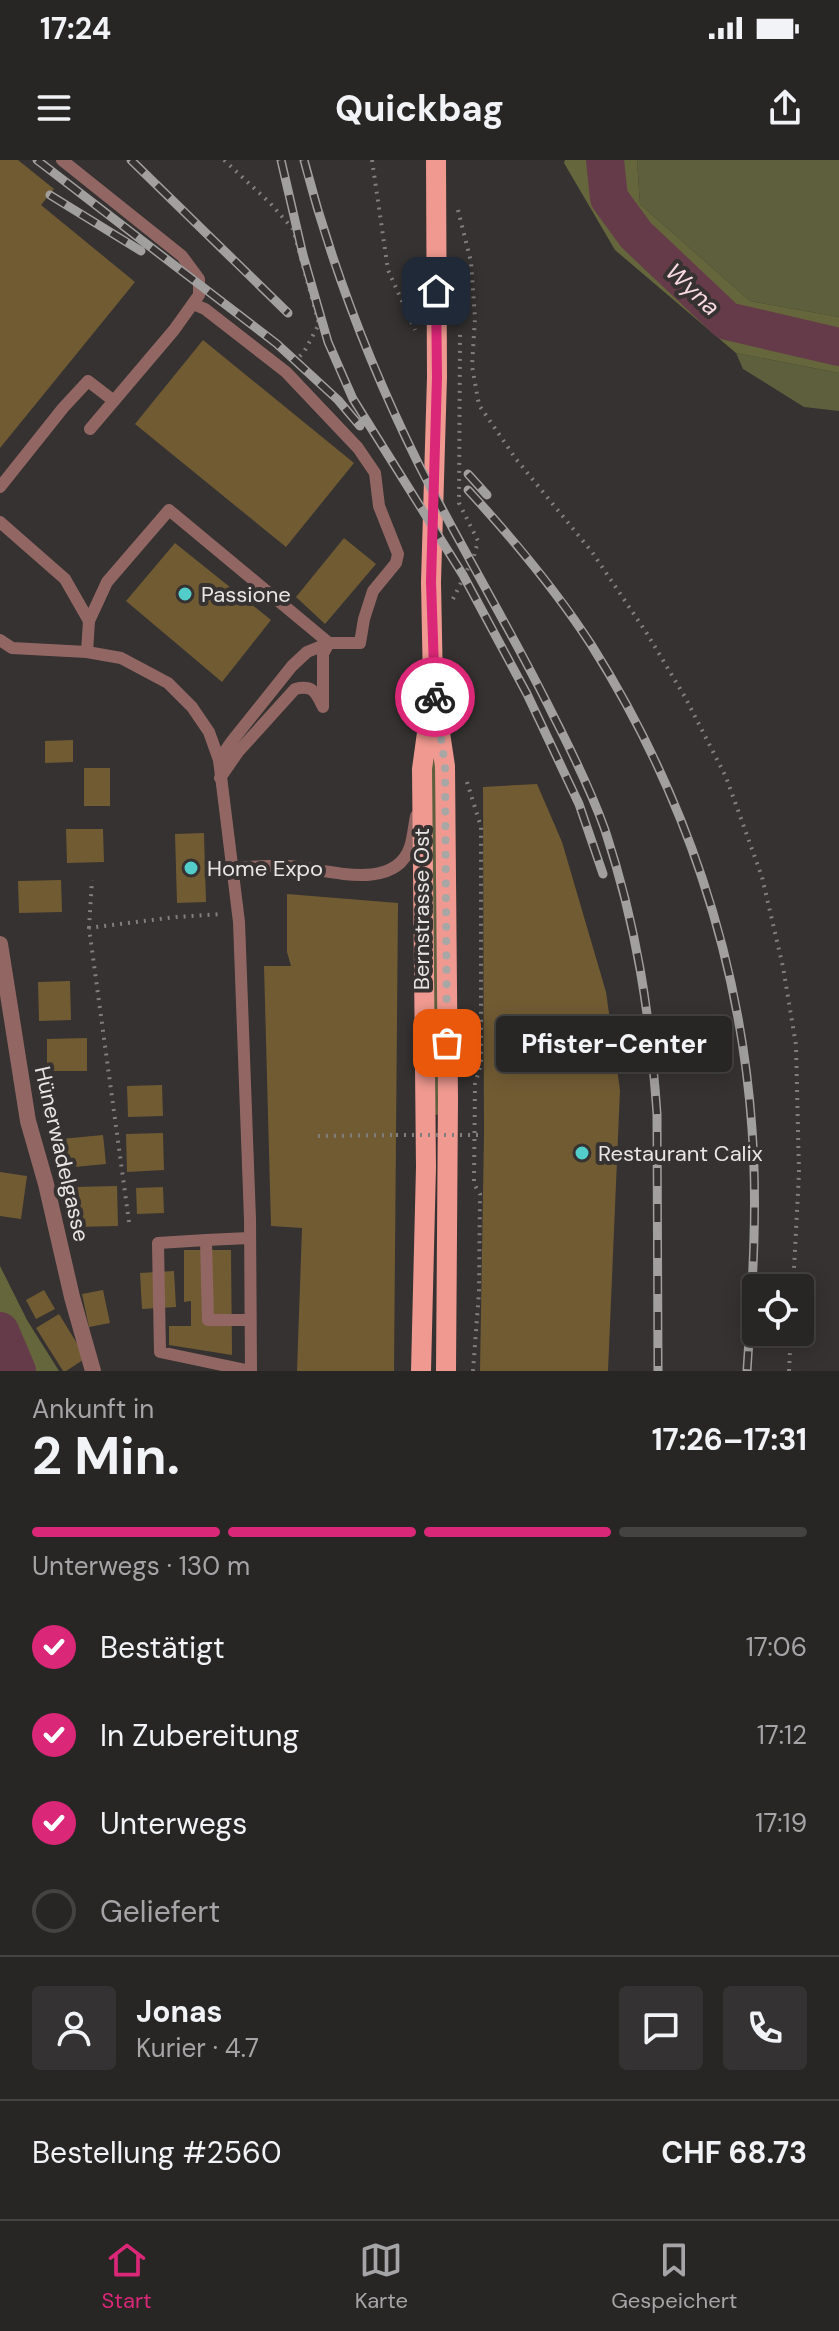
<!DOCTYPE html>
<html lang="de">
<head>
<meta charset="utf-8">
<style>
  :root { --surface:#282625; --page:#343232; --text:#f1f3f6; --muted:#a5a5a7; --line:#444342; --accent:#db2777 }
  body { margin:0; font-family:"DM Sans",sans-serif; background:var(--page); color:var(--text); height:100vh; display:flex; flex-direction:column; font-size:30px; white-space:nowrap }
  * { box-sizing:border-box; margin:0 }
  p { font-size:26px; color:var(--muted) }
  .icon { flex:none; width:44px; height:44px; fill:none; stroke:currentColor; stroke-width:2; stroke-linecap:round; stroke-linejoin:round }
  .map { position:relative; height:1211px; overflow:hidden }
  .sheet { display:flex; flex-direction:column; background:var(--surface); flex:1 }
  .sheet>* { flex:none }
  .fabs { position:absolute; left:742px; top:1114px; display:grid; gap:16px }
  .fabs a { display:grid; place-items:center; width:72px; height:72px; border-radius:8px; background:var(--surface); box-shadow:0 4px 20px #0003,0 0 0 2px var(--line); font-size:40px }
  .pin { position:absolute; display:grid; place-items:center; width:68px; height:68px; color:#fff; margin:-34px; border-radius:16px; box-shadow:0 4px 12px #0006 }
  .courier { position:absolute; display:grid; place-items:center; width:80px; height:80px; margin:-40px; border:6px solid #db2777; border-radius:50%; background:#fff; color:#222; box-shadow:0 2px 10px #0007 }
  .bubble { position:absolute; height:56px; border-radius:8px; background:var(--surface); box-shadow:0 4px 20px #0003,0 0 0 2px var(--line); font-size:26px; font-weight:700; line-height:56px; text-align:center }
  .headline em { font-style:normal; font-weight:700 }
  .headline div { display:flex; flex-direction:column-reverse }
  .headline { display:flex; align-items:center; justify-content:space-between; height:136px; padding:0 32px }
  h1 { font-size:52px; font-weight:700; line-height:60px }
  .bar { display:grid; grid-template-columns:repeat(4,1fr); gap:12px 8px; align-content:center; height:96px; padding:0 32px }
  .bar i { height:10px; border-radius:6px; background:var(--line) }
  .bar .current { background:var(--accent) }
  .bar p { grid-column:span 4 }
  .line { display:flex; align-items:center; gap:20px; padding:0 32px; border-top:2px solid var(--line) }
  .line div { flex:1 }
  .round { display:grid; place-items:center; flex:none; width:84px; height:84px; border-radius:8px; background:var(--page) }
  ol { padding:0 32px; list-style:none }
  li { display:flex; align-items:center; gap:24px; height:88px }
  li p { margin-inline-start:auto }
  li .icon { padding:8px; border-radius:50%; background:var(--accent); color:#fff; stroke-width:4 }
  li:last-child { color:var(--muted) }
  li i { width:44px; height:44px; border:4px solid var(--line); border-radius:50% }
  .status { display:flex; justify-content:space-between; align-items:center; height:56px; padding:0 40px; background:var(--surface); direction:ltr }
  .status svg { height:22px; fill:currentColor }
  header { display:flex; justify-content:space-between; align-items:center; height:104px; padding:0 32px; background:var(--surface); font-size:36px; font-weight:700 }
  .tabs { display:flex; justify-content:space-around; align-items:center; height:112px; border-top:2px solid var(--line); background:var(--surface); font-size:22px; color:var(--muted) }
  .tabs a { display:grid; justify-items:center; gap:4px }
  .tabs .current { color:var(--accent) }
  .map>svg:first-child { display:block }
  .green { fill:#5e5f3d }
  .forest { fill:#65663b }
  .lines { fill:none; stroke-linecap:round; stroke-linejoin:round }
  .river { stroke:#653b49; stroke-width:38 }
  .building { fill:#715b33 }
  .path { stroke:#817e7d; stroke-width:4; stroke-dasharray:2 6; stroke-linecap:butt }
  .service { stroke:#926763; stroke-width:12 }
  .minor { stroke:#926763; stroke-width:16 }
  .primary { stroke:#ef9990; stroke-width:20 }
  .rail-casing { stroke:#a2a09f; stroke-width:9 }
  .rail { stroke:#353231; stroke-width:6; stroke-dasharray:18; stroke-linecap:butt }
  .path-bridge { stroke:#817e7d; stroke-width:4; stroke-dasharray:2 6; stroke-linecap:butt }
  .done { stroke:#a9a7a6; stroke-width:8; stroke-dasharray:0 14.4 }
  .route { stroke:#db2777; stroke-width:10 }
  .poi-dot { fill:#53cdc9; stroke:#353231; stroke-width:3 }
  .labels { text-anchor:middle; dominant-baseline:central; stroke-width:8; stroke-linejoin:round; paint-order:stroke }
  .poi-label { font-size:22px; fill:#e8e6e5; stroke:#353231; text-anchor:start }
  .street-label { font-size:22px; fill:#e8e6e5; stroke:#353231 }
  .water-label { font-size:24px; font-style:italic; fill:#f8d8e2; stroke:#353231 }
</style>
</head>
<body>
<div class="status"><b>17:24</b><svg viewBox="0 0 49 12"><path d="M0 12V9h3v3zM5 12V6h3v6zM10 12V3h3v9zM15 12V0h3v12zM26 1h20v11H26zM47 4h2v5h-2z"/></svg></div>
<header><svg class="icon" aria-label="menu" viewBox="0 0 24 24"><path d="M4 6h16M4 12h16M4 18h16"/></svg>Quickbag<svg class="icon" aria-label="share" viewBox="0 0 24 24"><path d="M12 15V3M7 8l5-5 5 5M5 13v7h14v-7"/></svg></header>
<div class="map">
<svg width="839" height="1211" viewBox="0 0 839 1211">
  <rect width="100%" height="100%" fill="#353231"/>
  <path class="green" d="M637 0H839V157L750 141 640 44Z
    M736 193 839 213V251L804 247 743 209Z
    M435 587 439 955 428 954 430 594Z"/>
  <path class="forest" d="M565 0H637L640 44 750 141 839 157V213L736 193 615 90 564 3Z
    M0 1106 27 1160 59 1211H0Z"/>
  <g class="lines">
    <path class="river" d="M605 0 609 38 636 75 727 161 839 187
      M0 1171 17 1211"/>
  </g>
  <path class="building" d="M0 0H18L54 29 41 45 135 122 0 288Z
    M203 180 354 303 286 387 135 264Z
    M344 378 376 404 325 464 296 437Z
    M175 383 271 460 222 522 126 441Z
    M73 580V602L45 603V581Z
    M84 608H110V646H84Z
    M537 624 562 682 606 832 620 930 608 1211H480L484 975 483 627Z
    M66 669H103L104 702 67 703Z
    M204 673 206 742 177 743 175 674Z
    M61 720 62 752 19 753 18 721Z
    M287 734 398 743 394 1211H297L302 1068 271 1066 264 806H291L287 792Z
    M70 821 71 860 39 861 38 822Z
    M87 878V911H47V879Z
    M162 925 163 956 128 957 127 926Z
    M163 973 164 1010 127 1012 126 974Z
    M103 975 106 1004 64 1008 61 979Z
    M0 1012 27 1016 21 1059 0 1056Z
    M117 1026 118 1066 75 1067 74 1027Z
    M163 1027 164 1053 137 1054 136 1028Z
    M184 1090H231L232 1195 169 1185V1166H191V1141L184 1142Z
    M174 1111 176 1147 142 1149 140 1113Z
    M44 1130 55 1149 36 1159 26 1140Z
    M103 1130 110 1163 89 1167 82 1134Z
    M59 1154 86 1198 66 1211H63L36 1168Z"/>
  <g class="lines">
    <path class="path" d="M224 0 270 43 293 69 319 164 304 192 297 199
      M372 0 388 110 415 170
      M458 50 471 102 475 158 472 206 479 245 516 299 592 392 646 472 685 537 726 617 762 717 783 807 796 885 799 1013 793 1128
      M453 439 474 396 478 381 459 343 460 174
      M467 622 481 667V904L475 924 474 1024 480 1034 479 1132 473 1211
      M89 768 92 720
      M318 976 396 975
      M129 1062 89 768 176 757 223 754
      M789 1211 791 1172"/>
    <path class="service" d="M62 0 182 96 199 119V135L174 170 90 269
      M193 144 205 149 286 212 358 288 375 313 379 346 398 394 396 403 373 431 364 459 360 483H329L307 492 292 506 232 581 219 600
      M0 327 63 248 88 221 114 241
      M0 362 65 419 89 461
      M0 480 12 488 87 492 121 498 168 523 192 547 209 572 219 600 239 762 250 1059 251 1211
      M87 492 89 461 107 422 169 350 329 483 323 494V547
      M220 618 238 592 295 529C311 525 315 530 322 545
      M233 708C251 707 271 705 289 706 323 708 394 734 410 687 413 678 414 666 416 656
      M249 1078 206 1080 208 1160H250
      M206 1080 158 1083 160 1192 251 1211"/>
    <path class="minor" d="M0 784 28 961 46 1024 72 1137 93 1211"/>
    <path class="primary" d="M436 0 437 217 431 422 433 527 445 606 448 939 446 1211
      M421 1211 426 1007 422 609 430 551"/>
    <defs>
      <path id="rail" d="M37 0 277 184 338 240 360 266
        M131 0 288 153
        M281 0 303 95 328 182 353 239 463 415 527 534 579 644 603 714
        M304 0C331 104 371 208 419 305 462 389 511 470 553 555 572 592 591 631 605 670 637 767 650 854 657 954L658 1211
        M50 35 141 91
        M468 314 487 335
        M468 330C513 379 556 430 592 486 684 632 740 797 752 969 758 1050 752 1131 747 1211"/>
    </defs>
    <use href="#rail" class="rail-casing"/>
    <use href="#rail" class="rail"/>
    <path class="path-bridge" d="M396 975H484"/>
  </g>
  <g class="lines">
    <path class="done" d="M435 537 445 606 447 883"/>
    <path class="route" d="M435 537 431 422 437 217 436 131"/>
  </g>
  <g class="poi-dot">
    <circle cx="185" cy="434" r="8"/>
    <circle cx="191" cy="708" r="8"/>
    <circle cx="582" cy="993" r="8"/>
  </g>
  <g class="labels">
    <g class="poi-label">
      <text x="201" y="434">Passione</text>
      <text x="207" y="708">Home Expo</text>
      <text x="598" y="993">Restaurant Calix</text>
    </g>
    <g class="street-label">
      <text transform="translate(421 749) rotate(-90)">Bernstrasse Ost</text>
      <text transform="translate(62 994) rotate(77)">Hünerwadelgasse</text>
    </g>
    <g class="water-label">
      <text transform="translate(693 129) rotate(43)">Wyna</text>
    </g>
  </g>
</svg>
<div class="fabs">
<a><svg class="icon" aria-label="locate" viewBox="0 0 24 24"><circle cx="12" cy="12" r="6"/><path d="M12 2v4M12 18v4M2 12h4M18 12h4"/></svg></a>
</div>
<div class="pin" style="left:447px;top:883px;background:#ea580c"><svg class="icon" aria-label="bag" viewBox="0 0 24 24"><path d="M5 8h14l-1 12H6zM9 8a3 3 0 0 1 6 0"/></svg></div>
<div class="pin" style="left:436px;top:131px;background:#1f2937"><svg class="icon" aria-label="home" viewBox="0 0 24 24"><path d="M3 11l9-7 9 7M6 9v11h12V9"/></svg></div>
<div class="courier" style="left:435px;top:537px"><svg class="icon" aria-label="bike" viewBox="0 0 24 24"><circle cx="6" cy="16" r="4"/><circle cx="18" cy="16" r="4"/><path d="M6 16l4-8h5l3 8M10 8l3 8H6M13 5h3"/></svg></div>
<div class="bubble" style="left:496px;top:856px;width:236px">Pfister-Center</div>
</div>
<section class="sheet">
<div class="headline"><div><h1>2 Min.</h1><p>Ankunft in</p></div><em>17:26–17:31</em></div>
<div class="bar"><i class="current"></i><i class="current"></i><i class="current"></i><i></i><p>Unterwegs · 130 m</p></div>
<ol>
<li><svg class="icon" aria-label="check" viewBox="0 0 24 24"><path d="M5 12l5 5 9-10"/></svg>Bestätigt<p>17:06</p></li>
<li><svg class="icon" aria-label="check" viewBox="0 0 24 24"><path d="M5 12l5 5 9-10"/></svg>In Zubereitung<p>17:12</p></li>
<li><svg class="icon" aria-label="check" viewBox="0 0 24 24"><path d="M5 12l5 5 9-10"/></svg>Unterwegs<p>17:19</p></li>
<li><i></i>Geliefert</li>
</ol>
<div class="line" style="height:144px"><a class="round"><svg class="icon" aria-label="person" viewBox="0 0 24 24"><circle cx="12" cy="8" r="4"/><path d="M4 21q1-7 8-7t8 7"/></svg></a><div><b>Jonas</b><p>Kurier · 4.7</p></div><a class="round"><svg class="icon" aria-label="chat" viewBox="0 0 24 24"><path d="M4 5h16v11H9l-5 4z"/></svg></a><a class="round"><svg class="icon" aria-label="phone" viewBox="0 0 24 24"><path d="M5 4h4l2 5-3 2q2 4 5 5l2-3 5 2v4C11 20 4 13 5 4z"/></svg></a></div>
<div class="line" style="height:104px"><div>Bestellung #2560</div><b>CHF 68.73</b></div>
</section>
<nav class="tabs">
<a class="current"><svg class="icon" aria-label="home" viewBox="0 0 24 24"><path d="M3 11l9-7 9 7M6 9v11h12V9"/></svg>Start</a>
<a><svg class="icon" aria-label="map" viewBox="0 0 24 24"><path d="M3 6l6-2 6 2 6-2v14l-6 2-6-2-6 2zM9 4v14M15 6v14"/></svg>Karte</a>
<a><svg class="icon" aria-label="saved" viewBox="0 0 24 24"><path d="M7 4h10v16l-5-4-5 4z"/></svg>Gespeichert</a>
</nav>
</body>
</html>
